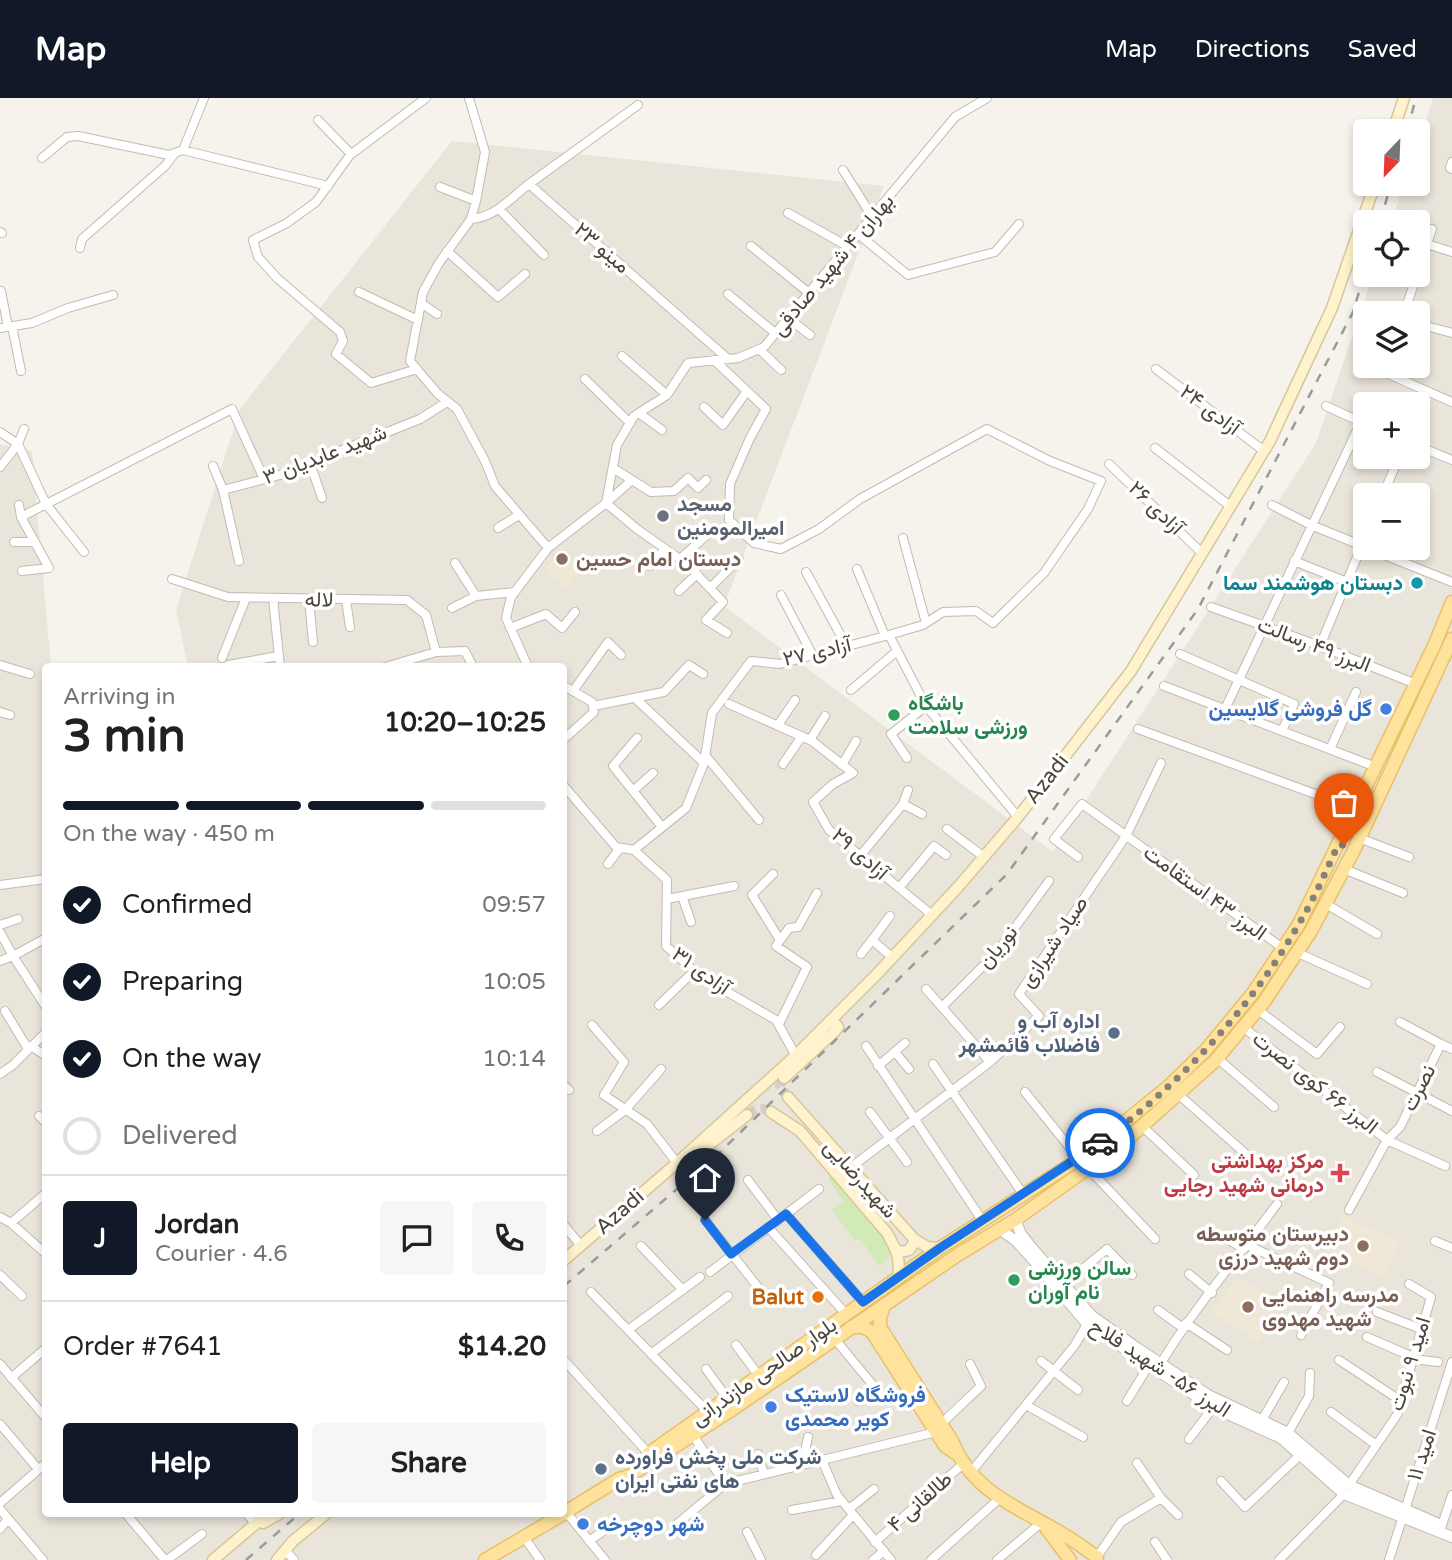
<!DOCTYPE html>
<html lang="en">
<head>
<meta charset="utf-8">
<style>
  :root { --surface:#fff; --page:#f6f6f6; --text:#202124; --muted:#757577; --line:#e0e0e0; --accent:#111827 }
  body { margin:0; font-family:"Varela Round",Vazirmatn,sans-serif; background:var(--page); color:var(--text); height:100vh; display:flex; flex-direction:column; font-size:26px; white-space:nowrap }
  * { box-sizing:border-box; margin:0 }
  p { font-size:23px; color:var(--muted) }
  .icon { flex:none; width:38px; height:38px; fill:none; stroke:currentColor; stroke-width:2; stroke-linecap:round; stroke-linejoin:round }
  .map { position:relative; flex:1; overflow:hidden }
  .drawer { position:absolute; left:42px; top:565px; width:525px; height:854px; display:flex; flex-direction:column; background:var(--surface); border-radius:7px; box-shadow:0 4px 10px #0003 }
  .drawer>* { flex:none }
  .needle { width:46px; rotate:203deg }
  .tools { position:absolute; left:1353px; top:21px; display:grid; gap:14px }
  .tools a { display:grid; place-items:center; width:77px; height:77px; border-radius:7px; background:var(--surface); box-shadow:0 4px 10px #0003; font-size:35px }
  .pin { position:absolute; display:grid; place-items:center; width:60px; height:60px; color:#fff; margin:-72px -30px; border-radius:50% 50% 50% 0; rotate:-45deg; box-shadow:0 0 7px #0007 }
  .pin .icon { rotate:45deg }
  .courier { position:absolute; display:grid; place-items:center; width:70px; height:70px; margin:-35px; border:5px solid #1a73e8; border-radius:50%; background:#fff; color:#222; box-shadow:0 2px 9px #0007 }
  .overview em { font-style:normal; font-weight:700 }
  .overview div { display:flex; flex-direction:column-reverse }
  .overview { display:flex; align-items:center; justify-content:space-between; height:119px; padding:0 21px }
  h1 { font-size:46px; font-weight:700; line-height:52px }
  .bar { display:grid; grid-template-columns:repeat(4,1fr); gap:10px 7px; align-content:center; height:84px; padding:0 21px }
  .bar i { height:9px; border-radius:5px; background:var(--line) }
  .bar .on { background:var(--accent) }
  .bar p { grid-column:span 4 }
  .line { display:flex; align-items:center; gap:18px; padding:0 21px; border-top:2px solid var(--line) }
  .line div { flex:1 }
  .round { display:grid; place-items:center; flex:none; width:74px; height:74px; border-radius:7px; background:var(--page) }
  ol { padding:0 21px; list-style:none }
  li { display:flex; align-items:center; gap:21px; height:77px }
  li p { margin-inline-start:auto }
  li .icon { padding:7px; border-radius:50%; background:var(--accent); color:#fff; stroke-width:4 }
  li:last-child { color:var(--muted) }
  li i { width:38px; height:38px; border:4px solid var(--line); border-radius:50% }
  .button { display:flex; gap:14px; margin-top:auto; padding:14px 21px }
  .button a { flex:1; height:80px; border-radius:7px; background:var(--accent); color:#fff; font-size:28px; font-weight:700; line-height:80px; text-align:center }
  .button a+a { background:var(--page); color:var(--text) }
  header { display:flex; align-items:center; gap:42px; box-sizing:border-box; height:98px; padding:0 35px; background:var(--accent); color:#fff }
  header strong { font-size:33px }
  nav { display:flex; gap:38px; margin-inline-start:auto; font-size:24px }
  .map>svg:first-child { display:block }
  .residential { fill:#eae5da; fill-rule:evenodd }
  .education { fill:#efe8d6 }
  .green { fill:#d2eab5 }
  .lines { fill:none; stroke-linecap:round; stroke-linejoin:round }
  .secondary-tunnel { stroke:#d4d0c8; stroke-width:10; stroke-dasharray:10 5; stroke-linecap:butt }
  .minor-casing { stroke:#c2bbae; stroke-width:10 }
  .tertiary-casing { stroke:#c2bbae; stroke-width:12 }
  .secondary-casing { stroke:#d6c79b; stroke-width:13 }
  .primary-casing { stroke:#e6c16a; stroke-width:15 }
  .minor { stroke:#fff; stroke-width:8 }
  .tertiary { stroke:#fff; stroke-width:10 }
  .secondary { stroke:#fff3cd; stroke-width:10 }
  .primary { stroke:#ffe39c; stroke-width:12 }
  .rail { stroke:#9a9a9a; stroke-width:2.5; stroke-dasharray:9 9; stroke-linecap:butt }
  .done { stroke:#878178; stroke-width:7; stroke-dasharray:0 12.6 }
  .route { stroke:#1a73e8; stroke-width:9 }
  .worship-dot { fill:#6b7280; stroke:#fff; stroke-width:2.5 }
  .education-dot { fill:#8d6e63; stroke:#fff; stroke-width:2.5 }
  .culture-dot { fill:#0f9aa8; stroke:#fff; stroke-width:2.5 }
  .shop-dot { fill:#3f7fe0; stroke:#fff; stroke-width:2.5 }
  .leisure-dot { fill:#2e9e5b; stroke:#fff; stroke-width:2.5 }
  .service-dot { fill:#5c6f8a; stroke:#fff; stroke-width:2.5 }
  .health-dot { fill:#e0444e; stroke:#fff; stroke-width:2.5 }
  .food-dot { fill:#e8710a; stroke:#fff; stroke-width:2.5 }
  .labels { text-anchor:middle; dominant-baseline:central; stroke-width:7; stroke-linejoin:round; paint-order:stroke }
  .street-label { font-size:21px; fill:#4b4439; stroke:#fff }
  .worship-label { font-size:21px; font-weight:bold; fill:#5b616d; stroke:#fff; text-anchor:start }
  .education-label { font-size:21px; font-weight:bold; fill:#785e54; stroke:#fff; text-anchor:start }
  .culture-label { font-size:21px; font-weight:bold; fill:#0d838f; stroke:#fff; text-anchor:end }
  .leisure-label { font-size:21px; font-weight:bold; fill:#27864d; stroke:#fff; text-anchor:start }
  .shop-label { font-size:21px; font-weight:bold; fill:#366cbe; stroke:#fff; text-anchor:start }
  .service-label { font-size:21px; font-weight:bold; fill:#4e5e75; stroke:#fff; text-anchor:end }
  .health-label { font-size:21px; font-weight:bold; fill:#be3a42; stroke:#fff; text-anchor:end }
  .food-label { font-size:21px; font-weight:bold; fill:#c56008; stroke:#fff; text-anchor:end }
</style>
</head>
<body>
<header>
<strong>Map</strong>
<nav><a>Map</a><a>Directions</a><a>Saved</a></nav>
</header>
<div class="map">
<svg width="1452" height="1462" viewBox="0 0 1452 1462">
  <rect width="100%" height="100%" fill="#f6f3ec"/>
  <path class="residential" d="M1433 0H1452V1462H0V346L32 353 51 569H46V1416H564V569H188L176 512 240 311 452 43 884 88 724 508 1053 754 1316 345 1373 177H1418V124H1391L1404 86H1418V47ZM1365 215H1418V268H1365ZM1365 306H1418V359H1365ZM1365 397H1418V450H1365Z"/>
  <path class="education" d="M562 450 583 473 565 490 544 472Z
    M1343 1118 1400 1145 1384 1181 1325 1151Z
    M1238 1180 1285 1206 1258 1244 1210 1213Z"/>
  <path class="green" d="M831 1078 890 1146C891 1157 888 1162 879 1168L860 1140 855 1143 832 1112 843 1103 828 1080Z"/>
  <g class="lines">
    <path class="secondary-tunnel" d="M784 980 780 987 788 999
      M747 1017C756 1011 761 1008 771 1014"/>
    <defs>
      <path id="minor" d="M469 0 485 54 476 103 471 121 439 165 423 194 410 263 438 296 457 311 485 363 495 388 548 450
        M318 22 351 56
        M183 52 204 0
        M42 60 67 39 78 38 169 57 183 52 328 88
        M1452 64 1450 70 1452 71
        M843 72 873 120
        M529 86 638 7
        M440 89 476 103
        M499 111 544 157
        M788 115 847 148
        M471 121C494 120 511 100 529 86L728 261
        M1432 131 1427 146 1452 154
        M0 134 2 135
        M858 136 908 177 995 154 1019 126
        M751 148 809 195
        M80 150 82 141 165 68 175 55
        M447 153 498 199 525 176
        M1418 175 1427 146
        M1 193 8 229
        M359 194 418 222
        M728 196 775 235
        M421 205 437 216
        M1366 208 1383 215
        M1404 215 1417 177
        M788 220 810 237
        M1418 226 1452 235
        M12 228 21 273
        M0 230 32 225 68 210 113 197
        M759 251 781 272
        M622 258 667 297
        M714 262 766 311 750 340 730 386 729 422 754 445 781 451 819 431 860 401 987 331 1050 363 1101 383 1088 411 1044 475 993 525 976 513 943 514 923 527 889 537
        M417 271 371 285 336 256 343 243 340 234 277 180 258 159 253 142 287 125 316 104 350 57 426 0
        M1156 271 1264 353
        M1386 275 1452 304
        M585 281 630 325
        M1326 308 1365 326
        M704 309 723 327 747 293
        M639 315 662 332
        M24 331 18 346 46 406 84 454
        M0 334 18 346 0 369
        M1418 348 1452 362
        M1155 350 1230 408
        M310 365 322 400
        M1109 366 1202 455
        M213 368 223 392 280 377 420 321 447 304
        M613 370 651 394 674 393 688 380 698 390 706 382
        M632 382 606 405 637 431 687 466 723 504 706 522 727 535
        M223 392 239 463
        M1383 397 1399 359
        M19 407 21 419
        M1272 407 1311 427 1365 449
        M498 430 519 417
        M903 440 926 525
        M14 444H35
        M1367 450 1452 484
        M680 461 709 435
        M1294 463 1347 484
        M455 465 476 498 515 494
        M650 468 665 451
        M857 471 885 538
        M22 473 49 470 21 419 232 311 264 381
        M806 474 846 547
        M172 481 228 499 407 502 426 517 436 554
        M710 490 739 461
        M679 493 697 476
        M781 497 812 556
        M273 500 280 569
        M309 501 313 544
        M346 502 350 529
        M1211 509 1320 548 1416 586
        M452 510 476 498
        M510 530 546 516 562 530 575 514
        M1320 548 1365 440
        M1180 556 1294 606 1282 633
        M222 560 246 500
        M0 567 30 576
        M228 567 278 558
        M385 569 436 554 465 553 473 569
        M528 569 506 520 511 499 548 450 606 405 617 347 634 318 667 297 688 265 738 260 764 249 955 19 987 0
        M564 588 592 604 594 614 564 641
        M1164 588 1376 669
        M851 592 897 553
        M573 593 608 544 621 557
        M635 600 704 665
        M729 606 812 643 853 675 833 686 813 704 829 732 932 817
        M593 608 664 594 689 567 703 576
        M1225 611 1361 324
        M0 614 10 617
        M778 627 795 602
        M1138 631 1356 711
        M637 640 613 668 662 729
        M810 642 825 618
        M1330 651 1356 594
        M705 657 759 722
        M907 660 891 636 926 608
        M783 666 802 638
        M842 667 856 643
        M564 688 616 749 634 752 667 782 666 848 700 878 776 922 796 958
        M633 693 653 675
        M903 706 908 692
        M947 731 984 759
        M1359 740 1409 759
        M634 752 686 710 704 665 712 615 751 563 780 566 889 537 926 608 1018 719
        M860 758 903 706 922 716
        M1078 759 1054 741 1082 706 1284 851
        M608 766 620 750
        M1344 771 1403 795
        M773 776 752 797 780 842
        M0 787 46 781
        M899 790 934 748 946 757
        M682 798 691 824
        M667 801 734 788
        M1326 806 1377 836
        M890 818 872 842 893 860
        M0 827 18 821
        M0 834 13 858 46 840
        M1298 855 1367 886
        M861 856 872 842
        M0 863 13 858 46 909
        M926 891 990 964
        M659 907 694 873
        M942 909 998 853 1049 783
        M1258 912 1317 956 1340 929
        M5 913 28 951
        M1400 924 1441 946
        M779 926 807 869 776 848 789 830 798 829 817 795
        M592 927 624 964 604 997 647 1026 677 1065
        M1243 929 1387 1042 1445 1068
        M31 948 46 958
        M866 948 982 1122
        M895 954 909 971
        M1217 960 1274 1009
        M933 966 1023 1096
        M878 968 905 945
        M1377 974 1452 1013
        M0 976 13 967 46 934
        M564 987 569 992
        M1025 994 1079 1061
        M1178 996 1256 1065
        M870 1014 907 1064
        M39 1018 46 1025
        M1142 1028 1194 1077
        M597 1033 625 1012 661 971
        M850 1070 990 964 1039 918 1019 896 1126 738 1161 665
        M1088 1070 1155 1141
        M748 1082 778 1122
        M1349 1112 1387 1042 1400 1029 1441 946 1452 951
        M786 1116 863 1204
        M0 1119 11 1125 46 1095
        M705 1122 768 1202
        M11 1125 46 1156
        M564 1127 581 1148
        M768 1129 846 1216
        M1224 1139 1244 1151
        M1435 1143 1452 1150
        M1247 1147 1329 1185 1301 1237
        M641 1148 683 1192
        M710 1174 819 1091
        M1189 1176 1212 1195
        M0 1177 22 1198
        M1064 1186 1107 1151 1132 1177
        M591 1194 708 1314
        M1158 1212 1183 1230
        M1377 1214 1421 1231
        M1186 1225 1227 1252
        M628 1232 700 1179
        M1367 1239 1413 1259
        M834 1240 876 1291 858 1303
        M736 1247 759 1278
        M651 1256 728 1198
        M1413 1261 1438 1264
        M564 1262 649 1356
        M1339 1262 1401 1303
        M1041 1263 1078 1292
        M1161 1265C1195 1209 1238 1159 1277 1106
        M0 1266 46 1320
        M706 1271 727 1300
        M11 1280 46 1250
        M1127 1303 1149 1267
        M1026 1307 1083 1339
        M1331 1314 1376 1347
        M1262 1322 1284 1284
        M0 1326 38 1371
        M941 1326 981 1288 970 1266
        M1288 1335 1309 1298 1310 1275
        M693 1337 725 1386
        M1189 1341 1215 1307
        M758 1356 764 1376
        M822 1362 837 1397 891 1462
        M1137 1365 1161 1400
        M802 1367 808 1339
        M971 1374 1075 1247 1087 1226
        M1221 1383 1245 1409 1300 1357
        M1349 1387 1397 1317 1431 1199 1409 1186
        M0 1405 46 1365
        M0 1411 43 1462
        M849 1411 874 1391
        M792 1412 842 1403
        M566 1414 605 1462
        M126 1416 165 1462
        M247 1416 256 1426
        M678 1425 725 1386 936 1334
        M0 1431 8 1421
        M1440 1433 1452 1397
        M747 1434 761 1462
        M524 1439 540 1462
        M589 1443 612 1427
        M875 1444 964 1365
        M1155 1444 1167 1462
        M286 1453 294 1462
        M816 1457 853 1417
        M1097 1459 1121 1424 1161 1400 1178 1417
        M167 1462 202 1436
        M873 1462 884 1453
        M931 1462 1000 1400
        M997 1462 1041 1425
        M1279 1462 1344 1396
        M1389 1462 1452 1264"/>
      <path id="tertiary" d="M1015 1122 1021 1136 1032 1150 1092 1218 1137 1250 1208 1297 1288 1335 1349 1387 1439 1426
        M999 1131 1015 1142 1029 1157 1087 1226 1214 1310 1281 1340 1344 1396 1452 1439"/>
      <path id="secondary" d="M1393 33 1404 0
        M784 980 835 933 838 929 832 922
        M788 999 914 1141 927 1149 940 1150
        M771 1014 800 1033 887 1135C896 1151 901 1161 898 1179
        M697 1049 710 1046 747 1017
        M897 1152 901 1154 909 1152 914 1145V1141
        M564 1162 677 1065 792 961 878 875 958 789 1018 719 1131 573 1270 343 1332 210 1375 86
        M263 1425 279 1416
        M213 1462 267 1416
        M277 1462 293 1443 326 1416"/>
      <path id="primary" d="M884 1208 880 1220V1229L952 1343C973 1395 1018 1409 1061 1435 1074 1442 1085 1451 1097 1459
        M851 1229H863L872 1234 945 1348 957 1356
        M648 1356 940 1150 1079 1061 1169 988 1205 953 1253 895 1299 826 1434 548 1452 504
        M564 1415 619 1381 629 1378 730 1313 959 1156 1015 1122 1122 1046 1215 963 1264 904 1311 833 1353 754 1452 541
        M1046 1430 1070 1462
        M485 1462 563 1416"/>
    </defs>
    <use href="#minor" class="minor-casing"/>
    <use href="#tertiary" class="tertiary-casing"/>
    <use href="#secondary" class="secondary-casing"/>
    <use href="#primary" class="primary-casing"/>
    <use href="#minor" class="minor"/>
    <use href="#tertiary" class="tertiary"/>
    <use href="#secondary" class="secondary"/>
    <use href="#primary" class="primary"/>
    <path class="rail" d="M1407 33 1416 0
      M1380 124 1391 86
      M564 1188 720 1054 1007 776 1198 511 1353 214 1365 174
      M246 1462 299 1416"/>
  </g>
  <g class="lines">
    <path class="done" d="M1100 1045C1180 986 1251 911 1300 824 1315 799 1326 773 1338 747H1344"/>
    <path class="route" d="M705 1122 731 1156 786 1116 863 1204 940 1150 1100 1045"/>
  </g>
  <circle class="worship-dot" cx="663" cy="418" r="7"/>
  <g class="education-dot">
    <circle cx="562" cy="461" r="7"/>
    <circle cx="1363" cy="1148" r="7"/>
    <circle cx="1248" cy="1209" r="7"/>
  </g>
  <circle class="culture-dot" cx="1417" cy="485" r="7"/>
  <g class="shop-dot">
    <circle cx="1386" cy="611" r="7"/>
    <circle cx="771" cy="1309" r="7"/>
    <circle cx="583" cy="1426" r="7"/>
  </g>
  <g class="leisure-dot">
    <circle cx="894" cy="617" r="7"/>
    <circle cx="1014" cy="1182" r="7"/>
  </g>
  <g class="service-dot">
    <circle cx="1114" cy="935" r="7"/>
    <circle cx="601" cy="1371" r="7"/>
  </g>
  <path class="health-dot" d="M1336.5 1064.5h7v7h7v7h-7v7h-7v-7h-7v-7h7z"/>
  <circle class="food-dot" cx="818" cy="1199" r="7"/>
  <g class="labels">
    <g class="street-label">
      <text transform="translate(602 150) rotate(41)">مینو ۲۳</text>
      <text transform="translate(833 167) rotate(-50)">بهاران ۴ شهید صادقی</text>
      <text transform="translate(1210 312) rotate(37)">آزادی ۲۴</text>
      <text transform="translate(325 357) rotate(-21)">شهید عابدیان ۳</text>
      <text transform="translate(1156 410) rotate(44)">آزادی ۲۶</text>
      <text transform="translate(319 502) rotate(1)">لاله</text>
      <text transform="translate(1314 547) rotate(21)">البرز ۴۹ رسالت</text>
      <text transform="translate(817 554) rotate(-13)">آزادی ۲۷</text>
      <text transform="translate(1047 681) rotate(-52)">Azadi</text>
      <text transform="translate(860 756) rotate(41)">آزادی ۲۹</text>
      <text transform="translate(1205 795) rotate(36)">البرز ۴۳ استقامت</text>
      <text transform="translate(1054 844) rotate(-56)">صیاد شیرازی</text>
      <text transform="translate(998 849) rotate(-50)">نوریان</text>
      <text transform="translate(701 873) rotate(36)">آزادی ۳۱</text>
      <text transform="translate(1315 985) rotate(38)">البرز ۶۶ کوی نصرت</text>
      <text transform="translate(1419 990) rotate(-63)">نصرت</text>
      <text transform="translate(860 1081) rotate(48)">شهیدرضایی</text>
      <text transform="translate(620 1114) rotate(-41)">Azadi</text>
      <text transform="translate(1410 1266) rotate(-73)">امید ۹ نبوت</text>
      <text transform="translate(1160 1270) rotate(33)">البرز ۵۶- شهید فلاح</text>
      <text transform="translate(764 1274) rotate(-35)">بلوار صالحی مازندرانی</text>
      <text transform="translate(1422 1357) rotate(-72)">امید ۱۱</text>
      <text transform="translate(920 1404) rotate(-42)">طالقانی ۴</text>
    </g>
    <g class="worship-label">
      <text x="677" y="406">مسجد<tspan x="677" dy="24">امیرالمومنین</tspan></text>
    </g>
    <g class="education-label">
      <text x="576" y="461">دبستان امام حسین</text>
      <text x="1349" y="1136" text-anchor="end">دبیرستان متوسطه<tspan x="1349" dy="24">دوم شهید درزی</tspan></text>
      <text x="1262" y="1197">مدرسه راهنمایی<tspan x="1262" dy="24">شهید مهدوی</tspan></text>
    </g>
    <g class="culture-label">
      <text x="1403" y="485">دبستان هوشمند سما</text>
    </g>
    <g class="leisure-label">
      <text x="908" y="605">باشگاه<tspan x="908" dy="24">ورزشی سلامت</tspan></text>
      <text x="1028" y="1170">سالن ورزشی<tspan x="1028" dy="24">نام آوران</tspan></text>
    </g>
    <g class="shop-label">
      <text x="1372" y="611" text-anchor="end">گل فروشی گلایسین</text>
      <text x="785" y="1297">فروشگاه لاستیک<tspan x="785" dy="24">کویر محمدی</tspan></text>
      <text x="597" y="1426">شهر دوچرخه</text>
    </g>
    <g class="service-label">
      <text x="1100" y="923">اداره آب و<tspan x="1100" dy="24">فاضلاب قائمشهر</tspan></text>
      <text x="615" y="1359" text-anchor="start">شرکت ملی پخش فراورده<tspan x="615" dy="24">های نفتی ایران</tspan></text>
    </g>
    <g class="health-label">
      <text x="1324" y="1063">مرکز بهداشتی<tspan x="1324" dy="24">درمانی شهید رجایی</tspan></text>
    </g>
    <g class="food-label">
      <text x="804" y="1199">Balut</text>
    </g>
  </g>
</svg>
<div class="tools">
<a><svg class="needle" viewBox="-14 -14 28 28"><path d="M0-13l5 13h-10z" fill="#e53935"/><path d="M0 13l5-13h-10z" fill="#757577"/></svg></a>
<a><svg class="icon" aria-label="locate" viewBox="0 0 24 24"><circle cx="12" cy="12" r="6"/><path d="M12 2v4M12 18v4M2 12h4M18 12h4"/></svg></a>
<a><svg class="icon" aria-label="layers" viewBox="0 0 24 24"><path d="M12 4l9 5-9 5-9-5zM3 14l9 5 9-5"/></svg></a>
<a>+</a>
<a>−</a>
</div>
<div class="pin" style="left:1344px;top:747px;background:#ea580c"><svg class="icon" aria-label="bag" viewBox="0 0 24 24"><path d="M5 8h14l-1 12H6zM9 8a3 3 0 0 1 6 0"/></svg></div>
<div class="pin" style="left:705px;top:1122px;background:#1f2937"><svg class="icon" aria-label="home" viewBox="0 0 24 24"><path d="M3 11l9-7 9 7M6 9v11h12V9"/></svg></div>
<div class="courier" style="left:1100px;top:1045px"><svg class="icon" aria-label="car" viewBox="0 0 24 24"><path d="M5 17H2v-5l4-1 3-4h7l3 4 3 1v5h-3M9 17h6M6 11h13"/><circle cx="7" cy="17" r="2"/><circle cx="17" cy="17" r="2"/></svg></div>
<section class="drawer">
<div class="overview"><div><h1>3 min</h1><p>Arriving in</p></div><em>10:20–10:25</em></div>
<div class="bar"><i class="on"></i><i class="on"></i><i class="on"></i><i></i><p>On the way · 450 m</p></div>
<ol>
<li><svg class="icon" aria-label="check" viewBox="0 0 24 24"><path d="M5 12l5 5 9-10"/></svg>Confirmed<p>09:57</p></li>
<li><svg class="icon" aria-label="check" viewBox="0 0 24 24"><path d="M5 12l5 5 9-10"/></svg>Preparing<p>10:05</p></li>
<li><svg class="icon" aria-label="check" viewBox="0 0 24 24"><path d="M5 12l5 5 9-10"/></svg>On the way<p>10:14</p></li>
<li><i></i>Delivered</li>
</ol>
<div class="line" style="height:126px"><b class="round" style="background:var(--accent);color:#fff">J</b><div><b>Jordan</b><p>Courier · 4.6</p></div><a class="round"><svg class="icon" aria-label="chat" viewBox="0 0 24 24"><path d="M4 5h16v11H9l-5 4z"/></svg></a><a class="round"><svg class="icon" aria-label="phone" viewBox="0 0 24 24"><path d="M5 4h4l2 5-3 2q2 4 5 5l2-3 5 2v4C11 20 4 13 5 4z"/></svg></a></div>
<div class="line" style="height:91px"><div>Order #7641</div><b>$14.20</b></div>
<div class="button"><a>Help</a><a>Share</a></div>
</section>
</div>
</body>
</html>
